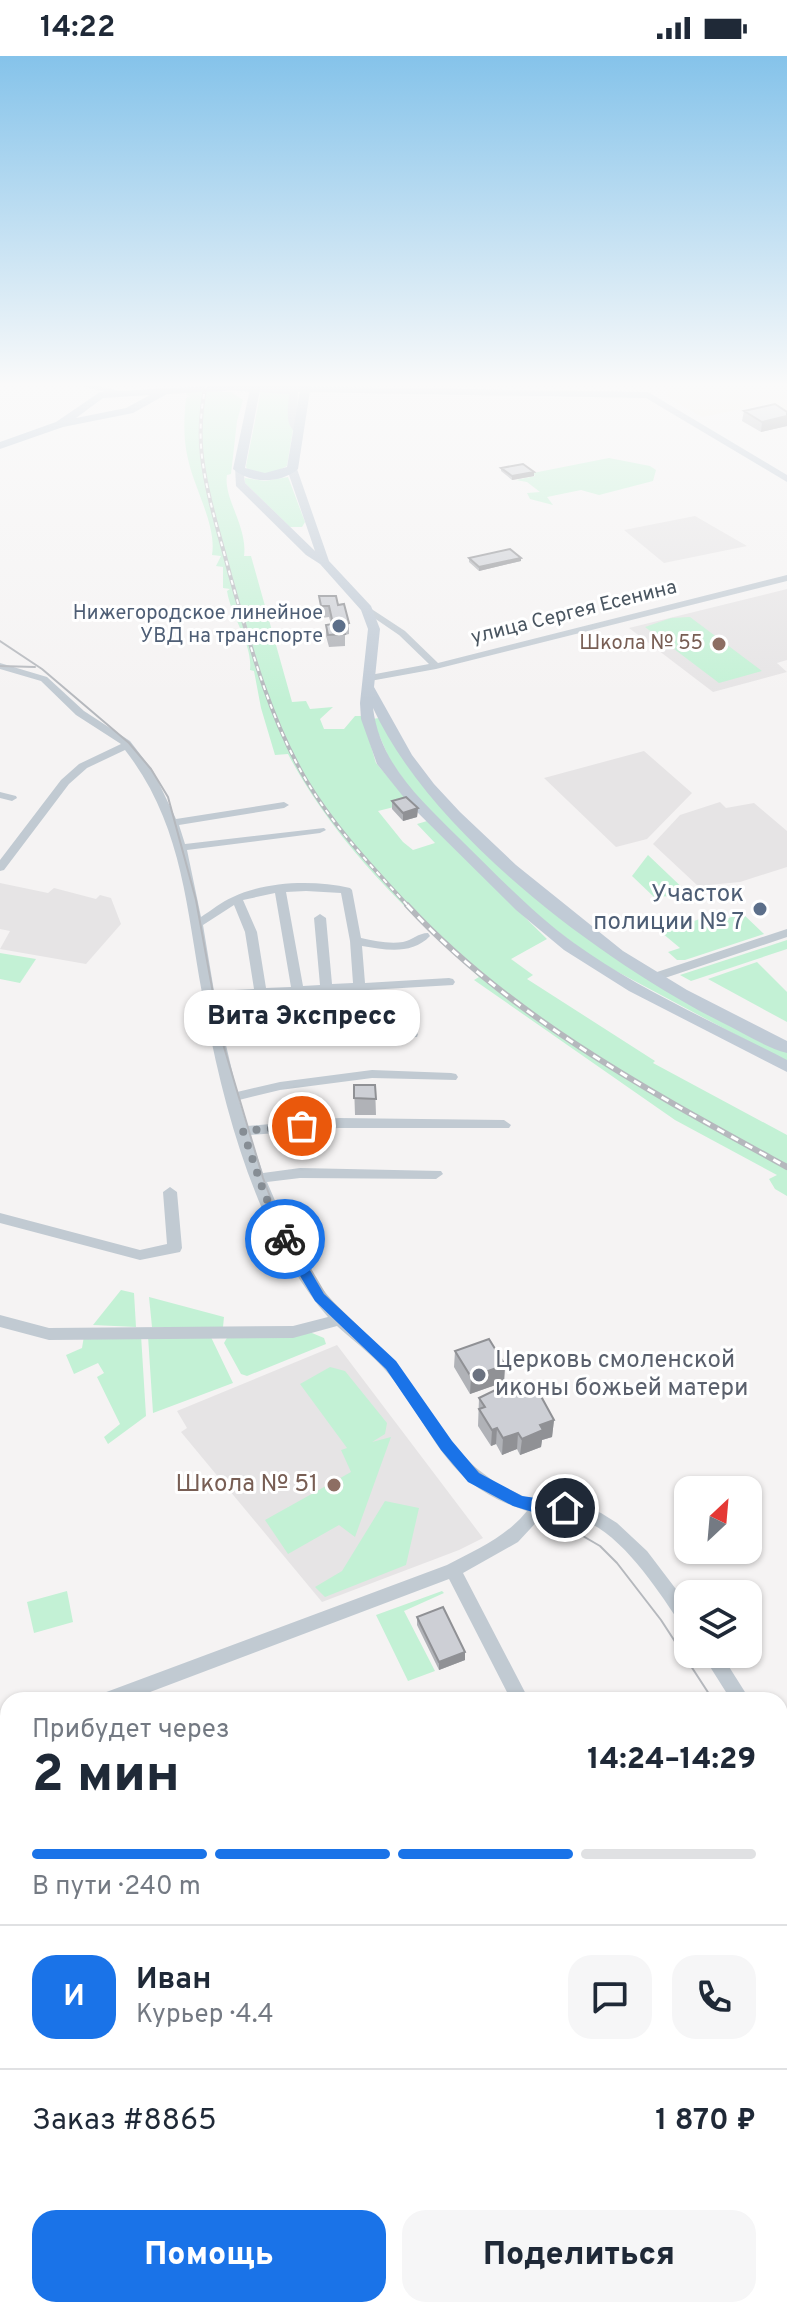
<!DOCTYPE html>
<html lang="ru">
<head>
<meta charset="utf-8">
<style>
  :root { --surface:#fff; --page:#f6f6f7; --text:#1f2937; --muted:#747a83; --line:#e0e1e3; --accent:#1a73e8 }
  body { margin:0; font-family:Overpass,sans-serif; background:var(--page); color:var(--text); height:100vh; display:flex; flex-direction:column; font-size:30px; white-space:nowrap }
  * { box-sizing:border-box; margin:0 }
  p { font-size:26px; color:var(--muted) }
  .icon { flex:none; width:44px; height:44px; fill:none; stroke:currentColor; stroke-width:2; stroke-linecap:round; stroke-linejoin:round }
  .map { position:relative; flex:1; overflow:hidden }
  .details { position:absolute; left:0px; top:1636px; width:788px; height:626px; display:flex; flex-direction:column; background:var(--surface); border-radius:24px 24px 0 0; box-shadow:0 2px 6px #0004 }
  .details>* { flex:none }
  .needle { width:52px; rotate:26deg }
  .fabs { position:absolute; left:674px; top:1420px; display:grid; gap:16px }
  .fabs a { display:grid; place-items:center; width:88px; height:88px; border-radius:16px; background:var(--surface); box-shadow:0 2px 6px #0004; font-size:40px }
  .pin { position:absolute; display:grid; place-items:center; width:68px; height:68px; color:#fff; margin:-34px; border:4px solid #fff; border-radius:50%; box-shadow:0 2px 8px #0007 }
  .courier { position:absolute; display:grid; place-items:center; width:80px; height:80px; margin:-40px; border:6px solid #1a73e8; border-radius:50%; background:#fff; color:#222; box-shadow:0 2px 10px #0007 }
  .bubble { position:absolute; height:56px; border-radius:24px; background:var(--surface); box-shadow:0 2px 6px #0004; font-size:26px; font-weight:800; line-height:56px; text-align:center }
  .headline em { font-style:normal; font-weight:800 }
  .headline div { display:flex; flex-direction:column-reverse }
  .headline { display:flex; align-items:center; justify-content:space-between; height:136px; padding:0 32px }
  h1 { font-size:52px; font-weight:800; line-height:60px }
  .bar { display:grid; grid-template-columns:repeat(4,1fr); gap:12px 8px; align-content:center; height:96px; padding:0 32px }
  .bar i { height:10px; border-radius:6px; background:var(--line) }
  .bar .selected { background:var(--accent) }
  .bar p { grid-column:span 4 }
  .line { display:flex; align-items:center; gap:20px; padding:0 32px; border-top:2px solid var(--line) }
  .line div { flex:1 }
  .round { display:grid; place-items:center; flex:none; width:84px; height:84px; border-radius:24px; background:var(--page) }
  .primary-button { display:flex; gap:16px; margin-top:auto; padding:16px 32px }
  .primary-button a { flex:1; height:92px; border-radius:24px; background:var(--accent); color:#fff; font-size:32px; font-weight:800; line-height:92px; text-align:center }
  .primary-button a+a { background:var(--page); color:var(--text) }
  .status { display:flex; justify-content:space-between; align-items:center; height:56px; padding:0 40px; background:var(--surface); direction:ltr }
  .status svg { height:22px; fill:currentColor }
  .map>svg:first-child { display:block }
  .education { fill:#e6e4e5 }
  .green { fill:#c3f1d5 }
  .sand { fill:#f5f0e5 }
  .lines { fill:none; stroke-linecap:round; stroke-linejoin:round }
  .minor { fill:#c1cad2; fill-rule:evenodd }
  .secondary { fill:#c1cbd6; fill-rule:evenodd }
  .primary { fill:#b3c2d1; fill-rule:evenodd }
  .tram-far1 { stroke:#b5b8bd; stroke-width:2 }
  .tram { stroke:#b5b8bd; stroke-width:3 }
  .rail-far1-casing { stroke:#b5b8bd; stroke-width:4 }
  .rail-casing { stroke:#b5b8bd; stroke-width:6 }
  .rail-far1 { stroke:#fff; stroke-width:2; stroke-dasharray:5; stroke-linecap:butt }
  .rail { stroke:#fff; stroke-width:3; stroke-dasharray:8; stroke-linecap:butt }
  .wall { fill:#b0b2b7 }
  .shaded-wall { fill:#909195 }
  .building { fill:#cdcfd5; stroke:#909195; stroke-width:2 }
  .route { fill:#1a73e8 }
  .done { stroke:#868d94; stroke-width:8; stroke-dasharray:0 14.4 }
  .service-dot { fill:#5c6f8a; stroke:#fff; stroke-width:3 }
  .education-dot { fill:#8d6e63; stroke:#fff; stroke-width:3 }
  .worship-dot { fill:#6b7280; stroke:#fff; stroke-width:3 }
  .labels { text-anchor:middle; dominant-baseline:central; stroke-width:6; stroke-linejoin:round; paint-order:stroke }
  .far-street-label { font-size:20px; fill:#4a5661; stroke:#fff }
  .far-service-label { font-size:20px; fill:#4e5e75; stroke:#fff; text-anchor:end }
  .far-education-label { font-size:20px; fill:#785e54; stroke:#fff; text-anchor:end }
  .service-label { font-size:24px; fill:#4e5e75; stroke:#fff; text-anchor:end }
  .worship-label { font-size:24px; fill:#5b616d; stroke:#fff; text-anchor:start }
  .education-label { font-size:24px; fill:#785e54; stroke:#fff; text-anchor:end }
</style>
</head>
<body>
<div class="status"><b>14:22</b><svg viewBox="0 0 49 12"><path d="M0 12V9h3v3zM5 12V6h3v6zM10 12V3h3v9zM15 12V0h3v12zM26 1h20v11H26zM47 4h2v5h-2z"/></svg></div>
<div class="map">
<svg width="787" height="2261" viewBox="0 0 787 2261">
  <rect width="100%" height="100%" fill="#f5f3f3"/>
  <path class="education" d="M695 460 747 490 664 507 624 474Z
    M787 533V604L777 607 787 616 713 636 629 572Z
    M644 695 692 737 647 783 616 791 544 722Z
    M720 746 726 752 754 747 787 775V811L740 826 698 830 653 788 680 759Z
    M0 827 48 837 54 832 96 843 100 839 111 842 121 868 86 908 0 893 10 875 0 873Z
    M337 1289 483 1482 459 1494 322 1546 181 1376 187 1372 177 1355Z"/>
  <path class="green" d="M187 335 231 336 243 344 237 365 231 418 227 419C223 442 248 471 244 500H251L292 646 306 645 310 653 333 651 320 663 324 673H344L355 660H362L376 707 410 747 378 755 403 786 413 794 435 787 417 768 427 765 547 883 511 903 533 919 527 923 655 1005 653 1007 787 1079V1140L775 1133 769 1123 777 1119 675 1064 474 924 479 921C406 854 335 787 288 698L275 699 261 652 254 615 250 614C253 588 231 561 227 535L230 533 223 532V511L216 510 221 500 212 499C217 470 194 432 188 403 183 382 184 362 186 342L191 340 186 339Z
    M261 335H291L293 373 287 410 270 419 247 413 246 410Z
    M609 402 650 410 656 414 653 425 599 439 581 434 547 441 553 449 530 443 527 437 540 436 527 426 516 424 535 420 533 417Z
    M288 421 305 466 302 471H290L245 427V422L265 425Z
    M690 561 762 615 719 627 645 571 671 562Z
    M379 662 400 698 548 850 787 996V1006L597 905 527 852 418 744 390 704 372 663Z
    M648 799 690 839 654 841 632 820Z
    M742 857 764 878 685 904H677L668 896 680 892 662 877 667 875 662 870 669 868 675 872 705 861 713 868Z
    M787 884V893L691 925 680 919Z
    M0 897 36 903 20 927 0 923Z
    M757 906 787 936V966L708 923Z
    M121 1234 134 1237 136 1271 93 1269Z
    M149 1241 224 1261 223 1271H152Z
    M312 1277 324 1282 326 1288 247 1320 241 1318 224 1287 228 1280Z
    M141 1279 146 1360 108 1388 104 1381 120 1368 97 1321 104 1317 98 1307 74 1318 66 1299 82 1292 84 1280Z
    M210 1279 233 1327 153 1357 148 1280Z
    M330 1311 345 1315 387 1367 385 1378 372 1386 391 1381 355 1481 339 1469 288 1498 265 1464 351 1416 341 1394 347 1392 300 1328Z
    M385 1445 419 1452 406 1509 325 1541 315 1531 342 1515Z
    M67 1535 73 1566 34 1577 27 1546Z
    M442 1535 444 1537 404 1555 435 1615 408 1625 376 1559Z"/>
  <path class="sand" d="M674 328H787V355L771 347 702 361 666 340Z"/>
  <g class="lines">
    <path class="minor" d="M787 519V525L436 613 370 625 365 622 370 619 429 608 399 579 364 555V551L367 550 405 575 438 607Z
      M0 607 47 621 84 655 130 685 153 715 176 763 284 746 289 749 284 752 179 769 185 788 324 772 326 774 320 777 187 794 201 861C212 854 221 846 233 841 267 825 314 824 350 832L352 834 361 882C375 885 389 888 403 886 413 884 418 877 428 877L430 880C412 899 386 894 362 890L365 927 449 922 453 923 455 926 453 929 267 940 274 978 412 974 418 978 417 981 268 986 262 982 255 940 215 942 237 1036 280 1026 372 1014 451 1017 456 1018 458 1021 456 1024 372 1022 280 1034 239 1044 247 1070 339 1062 504 1064 511 1069 509 1072H339L250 1079 263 1117 300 1112 441 1115 443 1118 436 1123 300 1122 267 1126 286 1170 320 1230 345 1260 394 1304 448 1381 471 1408 496 1427 525 1441 579 1448 601 1457 617 1467 647 1495 688 1549V1572L682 1570C657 1533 619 1472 574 1461 564 1459 553 1459 543 1459L518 1486 463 1517 529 1644H511L449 1523 129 1644H98L101 1638 447 1509C476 1494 506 1481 527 1455 447 1429 440 1386 395 1326 379 1304 357 1288 337 1270L293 1282 49 1284 0 1271V1259L49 1272 293 1270 328 1261C254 1176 222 1046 202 937 186 849 182 767 125 694L87 712 69 728 4 814 0 815V804L61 724 79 708 121 688 76 659 41 625 0 613ZM306 835 341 837 350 885 353 927 332 928 326 862 320 858 314 862 320 929 303 930 286 836ZM275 837 291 931 266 932 257 876 243 844ZM234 849 245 876 254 933 214 935 203 869Z
      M0 736 16 740 17 742 12 745 0 742Z
      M787 873V881L656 925 652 926 646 922 648 919Z
      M170 1131 177 1136 182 1192 180 1196 140 1204 0 1167V1157L140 1194 167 1188 163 1136Z
      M702 1598H721L750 1644H731Z
      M8 1673V1691L0 1694V1676Z
      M780 1695 787 1698V1724L780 1721Z
      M780 2125 787 2128V2160L780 2157Z"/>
    <path class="secondary" d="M74 328H92L123 336 118 339Z
      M225 329 648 336 787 419V426L646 342 298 336 297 362 303 375 298 378C284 370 288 353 289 338L222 334V330Z
      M235 411H243L245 427 315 495 287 413 292 410 297 413 329 505 371 550 380 573 374 631 412 699 434 728 460 756 516 809 623 895 687 934 787 985V997C764 991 742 976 721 966 600 904 431 778 373 652 380 708 421 744 458 781 495 817 532 857 574 887 639 934 716 967 787 1004V1016L629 935 564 894 516 854 410 749 377 708 361 663 360 647 368 573 361 554 320 508 306 499 236 430Z"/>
    <path class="primary" d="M244 328 225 335 167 338 133 357 63 371 0 393V386L56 366 100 336ZM150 339 126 352 76 362 103 342Z
      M251 328H261L245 412 265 417 287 411 301 328H311L298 413C280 428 251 428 233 413Z"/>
    <path class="tram-far1" d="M0 585 42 613 129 687 151 713 168 741 196 844 221 981 263 1122 274 1151 326 1240 393 1306 450 1387 485 1423 600 1490 617 1507 661 1564 713 1644
      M0 610 35 611"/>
    <path class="tram" d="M780 1731 787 1742
      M780 1748 787 1758"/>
    <defs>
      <path id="rail-far1" d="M206 328C201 352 199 376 202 401 207 441 220 480 230 519 250 589 269 661 306 724 334 771 372 811 409 851"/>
      <path id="rail" d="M407 849C511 962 654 1038 787 1111"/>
    </defs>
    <use href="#rail-far1" class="rail-far1-casing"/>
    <use href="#rail" class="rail-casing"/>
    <use href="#rail-far1" class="rail-far1"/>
    <use href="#rail" class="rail"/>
  </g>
  <path class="wall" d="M744 355 787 356V370L761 376 742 365Z
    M501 412 534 420 512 424 501 415Z
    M469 502 521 505 479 515 469 506Z
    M319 540 338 549 349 567V578L345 579V590L329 591 326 580V569L331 568 329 561 322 562Z
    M392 745 418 752 417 761 403 765 392 753Z
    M354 1029H375L376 1059H355Z
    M455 1295 505 1309 504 1326 470 1338 454 1311Z
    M479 1342 554 1364 552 1381 542 1384 541 1391 520 1399 517 1393 502 1399 496 1388 491 1390 478 1370Z
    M417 1561 465 1596V1604L439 1614 417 1569Z"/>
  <path class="shaded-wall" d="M787 360V370L761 376 762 366Z
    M534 416V420L512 424V420Z
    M521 502V505L479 515V511Z
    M418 752 417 761 403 765V757Z
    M505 1309 504 1326 470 1338 471 1321Z
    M554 1364 552 1381 542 1384 541 1391 520 1399 522 1383 540 1369Z
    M497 1372 496 1388 491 1390 492 1374Z
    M518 1377 517 1393 502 1399 503 1382Z
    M465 1596V1604L439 1614V1606Z"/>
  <path class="building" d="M775 348 787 356V360L762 366 744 355Z
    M523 408 534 416 512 420 501 412Z
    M510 493 521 502 479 511 469 502Z
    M319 540H336L338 549 344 548 349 567H342L345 578 328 579 326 569 333 568 329 550H321Z
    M406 741 418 752 403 757 392 745Z
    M354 1029H375L376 1043 354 1042Z
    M489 1283 505 1309 471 1321 455 1295Z
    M514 1325 516 1329 527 1325 533 1334 537 1333 554 1364 540 1369 543 1374 522 1383 518 1377 503 1382 497 1372 492 1374 479 1353 485 1351 479 1342Z
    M443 1551 465 1596 439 1606 417 1561Z"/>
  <linearGradient id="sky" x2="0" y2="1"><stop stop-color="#85c3ea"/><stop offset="0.51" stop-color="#fafafa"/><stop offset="1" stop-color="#fafafa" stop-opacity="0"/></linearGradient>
  <rect width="787" height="644" fill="url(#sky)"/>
  <path class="route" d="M285 1178 290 1180 324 1238 396 1305 452 1385 479 1417 522 1440 571 1447V1457L539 1458 513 1450 468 1426 441 1394 386 1313 315 1245 278 1183Z"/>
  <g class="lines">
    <path class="done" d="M285 1183 264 1137 243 1075 302 1070"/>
  </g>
  <g class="service-dot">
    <circle cx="339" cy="570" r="8"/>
    <circle cx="760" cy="853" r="8"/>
  </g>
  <g class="education-dot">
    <circle cx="719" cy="588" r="8"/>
    <circle cx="334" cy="1429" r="8"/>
  </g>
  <circle class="worship-dot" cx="479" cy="1319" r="8"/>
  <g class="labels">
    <g class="far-street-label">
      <text transform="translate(574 557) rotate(-14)">улица Сергея Есенина</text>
    </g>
    <g class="far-service-label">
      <text x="323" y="558">Нижегородское линейное<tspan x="323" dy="23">УВД на транспорте</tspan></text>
    </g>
    <g class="far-education-label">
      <text x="703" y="588">Школа № 55</text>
    </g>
    <g class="service-label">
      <text x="744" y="839">Участок<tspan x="744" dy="28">полиции № 7</tspan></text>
    </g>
    <g class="worship-label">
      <text x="495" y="1305">Церковь смоленской<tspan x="495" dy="28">иконы божьей матери</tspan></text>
    </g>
    <g class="education-label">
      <text x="318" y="1429">Школа № 51</text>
    </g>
  </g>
</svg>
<div class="fabs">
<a><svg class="needle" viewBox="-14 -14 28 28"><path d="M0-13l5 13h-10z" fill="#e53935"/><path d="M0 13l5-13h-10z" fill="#747a83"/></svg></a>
<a><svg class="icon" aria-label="layers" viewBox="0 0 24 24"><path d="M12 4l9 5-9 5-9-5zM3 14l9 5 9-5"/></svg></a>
</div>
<div class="pin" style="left:302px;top:1070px;background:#ea580c"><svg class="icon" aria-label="bag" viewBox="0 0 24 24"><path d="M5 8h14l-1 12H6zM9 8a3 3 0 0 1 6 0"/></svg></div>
<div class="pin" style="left:565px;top:1452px;background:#1f2937"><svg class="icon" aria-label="home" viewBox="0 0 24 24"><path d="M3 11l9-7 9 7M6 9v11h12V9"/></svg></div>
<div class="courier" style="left:285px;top:1183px"><svg class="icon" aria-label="bike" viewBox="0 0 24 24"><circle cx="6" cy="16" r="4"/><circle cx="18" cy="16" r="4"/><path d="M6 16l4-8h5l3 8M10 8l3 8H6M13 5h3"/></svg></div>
<div class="bubble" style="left:184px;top:934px;width:236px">Вита Экспресс</div>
<section class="details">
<div class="headline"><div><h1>2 мин</h1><p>Прибудет через</p></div><em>14:24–14:29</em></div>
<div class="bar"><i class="selected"></i><i class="selected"></i><i class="selected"></i><i></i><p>В пути · 240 m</p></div>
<div class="line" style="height:144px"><b class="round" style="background:var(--accent);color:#fff">И</b><div><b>Иван</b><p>Курьер · 4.4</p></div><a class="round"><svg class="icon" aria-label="chat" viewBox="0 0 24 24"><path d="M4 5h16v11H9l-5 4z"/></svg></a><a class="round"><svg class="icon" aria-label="phone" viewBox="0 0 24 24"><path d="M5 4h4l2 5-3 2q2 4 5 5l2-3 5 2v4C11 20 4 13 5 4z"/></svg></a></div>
<div class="line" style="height:104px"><div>Заказ #8865</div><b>1 870 ₽</b></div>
<div class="primary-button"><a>Помощь</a><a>Поделиться</a></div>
</section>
</div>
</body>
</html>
